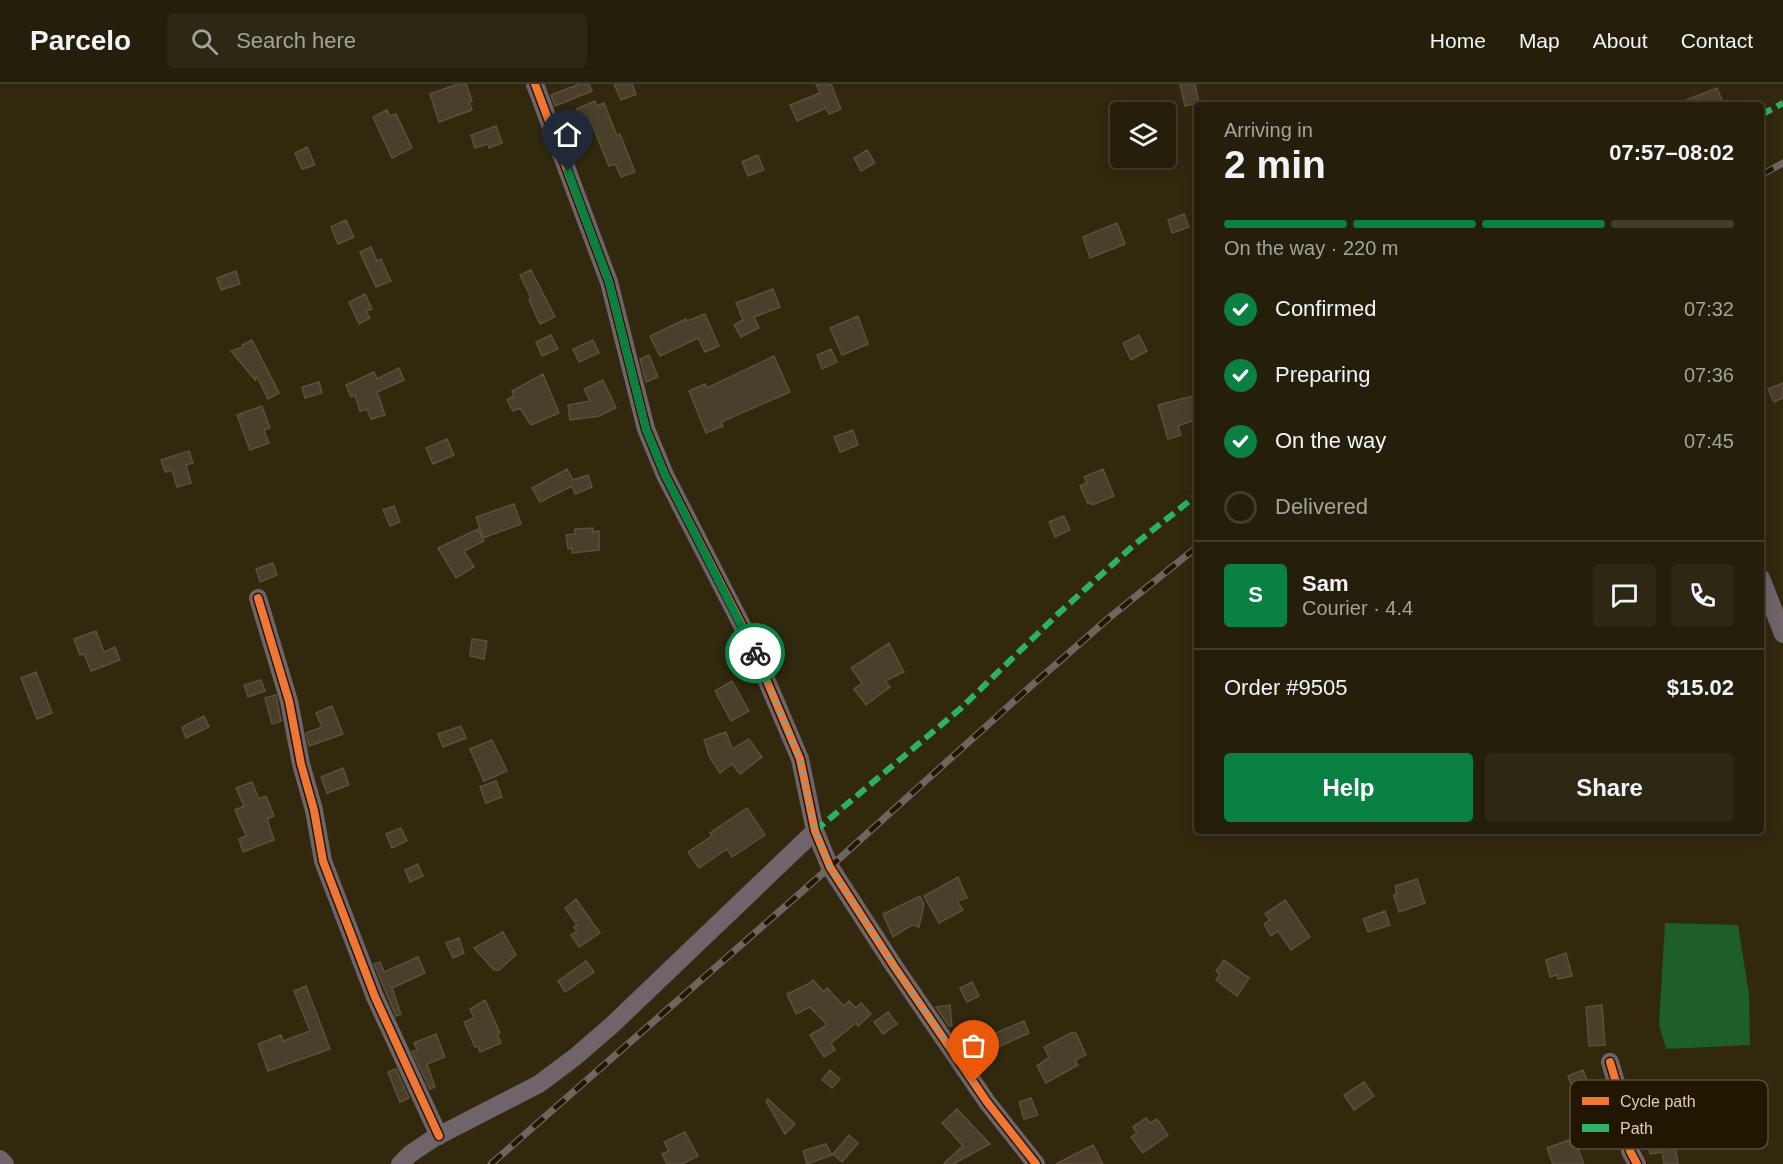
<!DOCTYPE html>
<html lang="en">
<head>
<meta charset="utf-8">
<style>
  :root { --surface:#251e0a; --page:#2d2713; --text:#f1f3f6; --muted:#a3a29c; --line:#423c2b; --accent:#0b8043 }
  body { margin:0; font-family:Helvetica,sans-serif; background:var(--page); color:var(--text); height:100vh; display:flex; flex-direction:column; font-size:22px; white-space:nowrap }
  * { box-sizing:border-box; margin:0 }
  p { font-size:20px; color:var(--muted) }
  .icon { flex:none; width:33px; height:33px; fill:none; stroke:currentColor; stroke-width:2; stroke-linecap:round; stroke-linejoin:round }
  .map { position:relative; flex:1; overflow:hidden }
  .details { position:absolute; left:1194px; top:18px; width:570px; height:732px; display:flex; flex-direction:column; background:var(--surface); border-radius:6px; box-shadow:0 3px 15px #0003,0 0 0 2px var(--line) }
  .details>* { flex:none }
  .fabs { position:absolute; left:1110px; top:18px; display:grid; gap:12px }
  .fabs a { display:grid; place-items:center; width:66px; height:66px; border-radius:6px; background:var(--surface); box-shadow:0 3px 15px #0003,0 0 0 2px var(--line); font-size:30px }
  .pin { position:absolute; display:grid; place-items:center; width:51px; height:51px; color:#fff; margin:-62px -26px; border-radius:50% 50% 50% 0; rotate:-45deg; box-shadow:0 0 6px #0007 }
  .pin .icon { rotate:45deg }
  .courier { position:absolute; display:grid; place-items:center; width:60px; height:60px; margin:-30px; border:4px solid #0b8043; border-radius:50%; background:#fff; color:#222; box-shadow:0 2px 8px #0007 }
  .summary em { font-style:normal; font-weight:800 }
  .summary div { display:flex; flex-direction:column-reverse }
  .summary { display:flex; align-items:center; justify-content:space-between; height:102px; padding:0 30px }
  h1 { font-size:39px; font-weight:800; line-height:45px }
  .bar { display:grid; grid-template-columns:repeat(4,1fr); gap:9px 6px; align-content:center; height:72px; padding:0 30px }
  .bar i { height:8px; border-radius:4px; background:var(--line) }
  .bar .active { background:var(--accent) }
  .bar p { grid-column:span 4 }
  .line { display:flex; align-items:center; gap:15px; padding:0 30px; border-top:2px solid var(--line) }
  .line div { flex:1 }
  .round { display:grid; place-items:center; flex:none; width:63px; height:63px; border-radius:6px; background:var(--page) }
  ol { padding:0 30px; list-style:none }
  li { display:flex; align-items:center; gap:18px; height:66px }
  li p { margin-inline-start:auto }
  li .icon { padding:6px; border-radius:50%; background:var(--accent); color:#fff; stroke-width:4 }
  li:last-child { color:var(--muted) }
  li i { width:33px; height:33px; border:3px solid var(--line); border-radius:50% }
  .primary-button { display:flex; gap:12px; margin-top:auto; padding:12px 30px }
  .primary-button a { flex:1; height:69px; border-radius:6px; background:var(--accent); color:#fff; font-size:24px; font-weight:800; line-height:69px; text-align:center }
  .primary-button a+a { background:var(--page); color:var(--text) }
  header { display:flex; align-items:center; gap:36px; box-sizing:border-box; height:84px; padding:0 30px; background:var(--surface); border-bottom:2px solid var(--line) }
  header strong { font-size:28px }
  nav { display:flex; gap:33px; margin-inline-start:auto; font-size:21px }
  .search { width:420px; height:54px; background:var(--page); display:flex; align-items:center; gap:15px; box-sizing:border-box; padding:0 21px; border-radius:6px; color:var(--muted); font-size:22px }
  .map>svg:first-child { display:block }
  .green { fill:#1e5e29 }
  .building { fill:#4a3f2b; stroke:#5c503a; stroke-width:1.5 }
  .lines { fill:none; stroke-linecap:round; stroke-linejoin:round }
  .minor { stroke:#6e6469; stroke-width:18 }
  .rail-casing { stroke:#6e655d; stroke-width:7 }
  .rail { stroke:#211701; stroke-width:4.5; stroke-dasharray:14; stroke-linecap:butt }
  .quiet { stroke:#2db169; stroke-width:6; stroke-dasharray:12 6; stroke-linecap:butt }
  .cycleway-casing { stroke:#211701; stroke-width:11 }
  .cycleway { stroke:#f07635; stroke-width:8 }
  .done { stroke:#a19579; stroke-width:6; stroke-dasharray:0 10.8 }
  .route { stroke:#0b8043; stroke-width:8 }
  .key { fill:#211701; stroke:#594e36; stroke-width:1.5 }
  .key-label { font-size:16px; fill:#ddd0b3 }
</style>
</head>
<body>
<header>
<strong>Parcelo</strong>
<div class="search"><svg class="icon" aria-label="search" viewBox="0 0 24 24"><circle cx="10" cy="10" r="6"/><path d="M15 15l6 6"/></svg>Search here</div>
<nav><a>Home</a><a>Map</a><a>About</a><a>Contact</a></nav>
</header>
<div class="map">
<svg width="1783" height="1080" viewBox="0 0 1783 1080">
  <rect width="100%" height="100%" fill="#31280e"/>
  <path class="green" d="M1665 839 1738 841 1749 910 1750 961 1666 965 1659 940Z"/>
  <path class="building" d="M458 0H466L472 17 469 18 472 26 439 38 430 10Z
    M580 0H589L592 7 555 22 551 11Z
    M614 0H632L636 10 621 16Z
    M816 0H831L841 25 829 30 826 24 797 37 790 21 820 9Z
    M1180 0H1195L1199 19 1185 22Z
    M1717 4 1724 21H1676V20Z
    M595 17 597 22 604 19 617 52 620 50 635 88 621 93 615 80 609 82 591 38 582 41 576 25Z
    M387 26 390 32 396 30 412 64 392 74 373 33Z
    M496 42 502 59 489 64 488 60 475 64 471 51Z
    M307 63 315 81 302 85 295 69Z
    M867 66 875 79 861 87 854 74Z
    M758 71 764 86 748 92 742 78Z
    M1184 130 1189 143 1172 149 1168 136Z
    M346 136 354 153 338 160 331 143Z
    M1117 139 1125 160 1090 174 1083 153Z
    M371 163 377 177 381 175 391 197 376 203 360 168Z
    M531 186 555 233 540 240 529 216 531 214 520 191Z
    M236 187 240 200 221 206 217 194Z
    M773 205 780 223 754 233 759 244 741 253 734 241 743 236 736 219Z
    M365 210 372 225 366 227 370 234 359 240 349 218Z
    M705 230 719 262 705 268 698 254 660 272 650 252 686 235 687 237Z
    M858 232 868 260 842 271 830 244Z
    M551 251 558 265 542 272 536 258Z
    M1139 251 1147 267 1131 276 1123 259Z
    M252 256 279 309 268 315 257 293 255 295 256 297 231 267 243 263 242 261Z
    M593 256 599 269 579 278 573 265Z
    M831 265 837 278 822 285 817 271Z
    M649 271 658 293 646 298 640 275Z
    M774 272 790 308 721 338 723 342 706 349 689 307 705 300 707 304Z
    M399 284 404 296 377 308 385 331 371 335 367 325 360 327 355 311 351 313 346 301 374 288 377 295Z
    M543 290 559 329 531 341 520 324 513 327 507 316 514 312 512 307Z
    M603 296 616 324 599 332 570 336 568 321 590 317 584 305Z
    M319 298 322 309 305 314 302 303Z
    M1783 299V314L1774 318 1768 305Z
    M1197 311V335L1178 342 1181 351 1168 355 1158 321Z
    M262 322 270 344 264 346 269 359 250 366 237 331Z
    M853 346 858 361 840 368 834 353Z
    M447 355 454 371 433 380 426 364Z
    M189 367 193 379 186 381 191 399 177 403 172 386 165 388 161 376Z
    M567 385 573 396 588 391 592 403 575 410 572 402 540 418 532 404Z
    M1103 385 1114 412 1092 421 1091 418 1088 420 1080 402 1087 399 1084 393Z
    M514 420 521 440 483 454 476 433Z
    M394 422 400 438 390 442 383 426Z
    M1064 432 1070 446 1055 453 1049 438Z
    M593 444V448L599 447V466L572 469V464L568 465 566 451 575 450V445Z
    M478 445 484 457 464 467 474 483 456 494 438 464Z
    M273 479 277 491 260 498 256 485Z
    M96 547 104 568 115 563 120 576 91 587 84 570 80 571 74 555Z
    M472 555 487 557 484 575 470 572Z
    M889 559 904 588 885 597 890 603 866 621 854 605 862 599 851 584Z
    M36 588 52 629 37 635 21 594Z
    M261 596 265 607 248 613 244 601Z
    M732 597 749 627 731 637 715 607Z
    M276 611 281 637 272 640 265 614Z
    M332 622 343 650 309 662 306 649 322 643 316 629Z
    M204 632 209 643 186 654 182 643Z
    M461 642 466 654 443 663 438 650Z
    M726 648 732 665 749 655 762 673 740 690 732 680 720 689 710 674 704 656Z
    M492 656 507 687 484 697 470 665Z
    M343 684 349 701 327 709 321 693Z
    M496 697 502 713 486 719 480 703Z
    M252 698 259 715 266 712 274 732 267 735 274 756 243 768 239 755 246 752 235 726 244 722 236 704Z
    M747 724 765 751 732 773 727 765 699 784 688 768 712 752 710 749Z
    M401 744 407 757 392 764 386 750Z
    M418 780 423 792 410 798 405 786Z
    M958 793 967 814 957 817 963 826 939 839 924 812Z
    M1417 795 1425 819 1399 828 1394 811 1397 810 1395 802Z
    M920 812 924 820 919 843 912 841 893 853 883 830Z
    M576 815 600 849 579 863 571 851 577 847 574 843 577 841 565 824Z
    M1285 816 1310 853 1291 866 1278 847 1271 852 1264 840 1270 836 1265 830Z
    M1385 827 1390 841 1368 848 1363 835Z
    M503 848 516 871 499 886H494L474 864Z
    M459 854 464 869 453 874 446 859Z
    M1566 869 1572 892 1558 895 1557 891 1550 893 1546 876Z
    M418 873 425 889 392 904 401 930 396 932 374 880 380 878 384 888Z
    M1224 876 1249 894 1237 912 1216 896 1220 890 1216 887Z
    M586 877 594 888 565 908 558 897Z
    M813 896 824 908 827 904 844 922 849 917 856 924 861 919 871 930 858 942 856 939 831 959 835 966 824 973 810 951 827 941 810 923 796 930 787 910 808 900Z
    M972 898 979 912 967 918 960 904Z
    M306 902 330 965 268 987 258 960 281 951 283 957 310 947 294 907Z
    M485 916 500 949 497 950 501 959 480 968 478 962 475 963 464 938 474 934 470 925Z
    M950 921 952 942H949L936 923Z
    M1602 921 1605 961 1589 962 1586 923Z
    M888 928 897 940 883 950 874 938Z
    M1024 937 1029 949 996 964 991 951Z
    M1071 949H1076L1086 971 1075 976 1078 981 1046 999 1037 982 1049 973 1044 963Z
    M436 950 445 973 427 980 435 1003 430 1005 412 968 417 966 414 959Z
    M396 985 409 1014 400 1018 388 988Z
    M830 986 840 995 832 1004 822 996Z
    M1583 986 1591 1006 1575 1012 1568 992Z
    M1364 998 1374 1012 1354 1026 1344 1011Z
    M1031 1014 1038 1031 1024 1035 1019 1018Z
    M768 1015 795 1040 785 1050 766 1017Z
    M957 1025 990 1060 953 1080H945L944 1079 963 1062 942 1039Z
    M1146 1034 1150 1039 1157 1035 1168 1051 1143 1069 1131 1053 1137 1049 1133 1043Z
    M1670 1041 1677 1073 1678 1080H1664L1662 1068 1650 1070 1647 1054 1654 1052 1652 1045Z
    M685 1048 698 1072 682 1080H667L662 1070 669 1067 664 1058Z
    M849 1051 858 1059 842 1078 833 1070Z
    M1569 1056 1571 1062 1576 1060 1584 1080H1553L1547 1064Z
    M826 1060 832 1071 807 1080 803 1067Z
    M1093 1061 1103 1080H1056Z"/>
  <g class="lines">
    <path class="minor" d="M535 0 609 198 646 345 665 391 749 555 800 675 815 747 830 783 894 882 987 1018 1036 1080
      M1761 494 1783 550
      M258 514 289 617 301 680 314 726 323 777 375 913 439 1052
      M1610 978 1624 1025 1630 1067 1637 1080
      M0 1075 5 1080
      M400 1080 410 1070 434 1054 539 1000 575 973 612 941 815 747"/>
    <defs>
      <path id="rail" d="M1761 91 1783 79
        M491 1080 830 783 1022 610 1110 533 1197 463"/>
    </defs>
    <use href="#rail" class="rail-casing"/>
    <use href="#rail" class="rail"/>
    <path class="quiet" d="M1761 31 1783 19
      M815 747 960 625 1059 529 1135 460 1197 411"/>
    <defs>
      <path id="cycleway" d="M535 0 609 198 646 345 665 391 749 555 800 675 815 747 830 783 894 882 987 1018 1036 1080
        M258 514 289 617 301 680 314 726 323 777 375 913 439 1052
        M1610 978 1624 1025 1630 1067 1637 1080"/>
    </defs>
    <use href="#cycleway" class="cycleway-casing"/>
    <use href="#cycleway" class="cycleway"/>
  </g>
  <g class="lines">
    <path class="done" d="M755 569 800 675 815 747 830 783 894 882 974 998"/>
    <path class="route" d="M568 87 609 198 646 345 665 391 755 569"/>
  </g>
  <rect x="1570" y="996" width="198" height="69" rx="9" class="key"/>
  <rect x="1582" y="1013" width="27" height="8" fill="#f07635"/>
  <rect x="1582" y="1040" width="27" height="8" fill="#2db169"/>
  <g class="key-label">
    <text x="1620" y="1023">Cycle path</text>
    <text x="1620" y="1050">Path</text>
  </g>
</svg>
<div class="fabs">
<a><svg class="icon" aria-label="layers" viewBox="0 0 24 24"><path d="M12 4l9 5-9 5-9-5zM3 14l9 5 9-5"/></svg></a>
</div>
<div class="pin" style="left:974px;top:998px;background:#ea580c"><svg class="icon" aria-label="bag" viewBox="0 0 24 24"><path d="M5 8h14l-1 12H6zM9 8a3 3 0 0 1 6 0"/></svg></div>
<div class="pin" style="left:568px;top:87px;background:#1f2937"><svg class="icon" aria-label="home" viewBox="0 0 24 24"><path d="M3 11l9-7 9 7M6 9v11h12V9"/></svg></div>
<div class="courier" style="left:755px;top:569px"><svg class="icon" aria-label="bike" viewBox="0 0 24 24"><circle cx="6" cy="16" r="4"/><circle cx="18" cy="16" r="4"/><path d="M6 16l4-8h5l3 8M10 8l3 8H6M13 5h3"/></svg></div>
<section class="details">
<div class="summary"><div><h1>2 min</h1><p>Arriving in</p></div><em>07:57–08:02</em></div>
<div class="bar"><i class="active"></i><i class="active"></i><i class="active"></i><i></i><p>On the way · 220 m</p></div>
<ol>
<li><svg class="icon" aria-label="check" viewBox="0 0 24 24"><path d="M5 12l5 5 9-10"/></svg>Confirmed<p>07:32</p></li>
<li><svg class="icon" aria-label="check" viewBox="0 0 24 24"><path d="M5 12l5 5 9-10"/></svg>Preparing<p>07:36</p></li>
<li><svg class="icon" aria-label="check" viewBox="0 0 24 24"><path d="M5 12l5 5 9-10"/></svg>On the way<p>07:45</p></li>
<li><i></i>Delivered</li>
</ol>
<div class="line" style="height:108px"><b class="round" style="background:var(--accent);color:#fff">S</b><div><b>Sam</b><p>Courier · 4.4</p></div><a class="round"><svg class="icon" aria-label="chat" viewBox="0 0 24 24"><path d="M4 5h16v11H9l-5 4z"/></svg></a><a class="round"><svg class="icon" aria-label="phone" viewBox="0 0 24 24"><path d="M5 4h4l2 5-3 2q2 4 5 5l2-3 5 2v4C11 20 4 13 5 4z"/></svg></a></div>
<div class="line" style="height:78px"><div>Order #9505</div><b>$15.02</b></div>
<div class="primary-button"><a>Help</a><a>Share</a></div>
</section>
</div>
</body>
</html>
